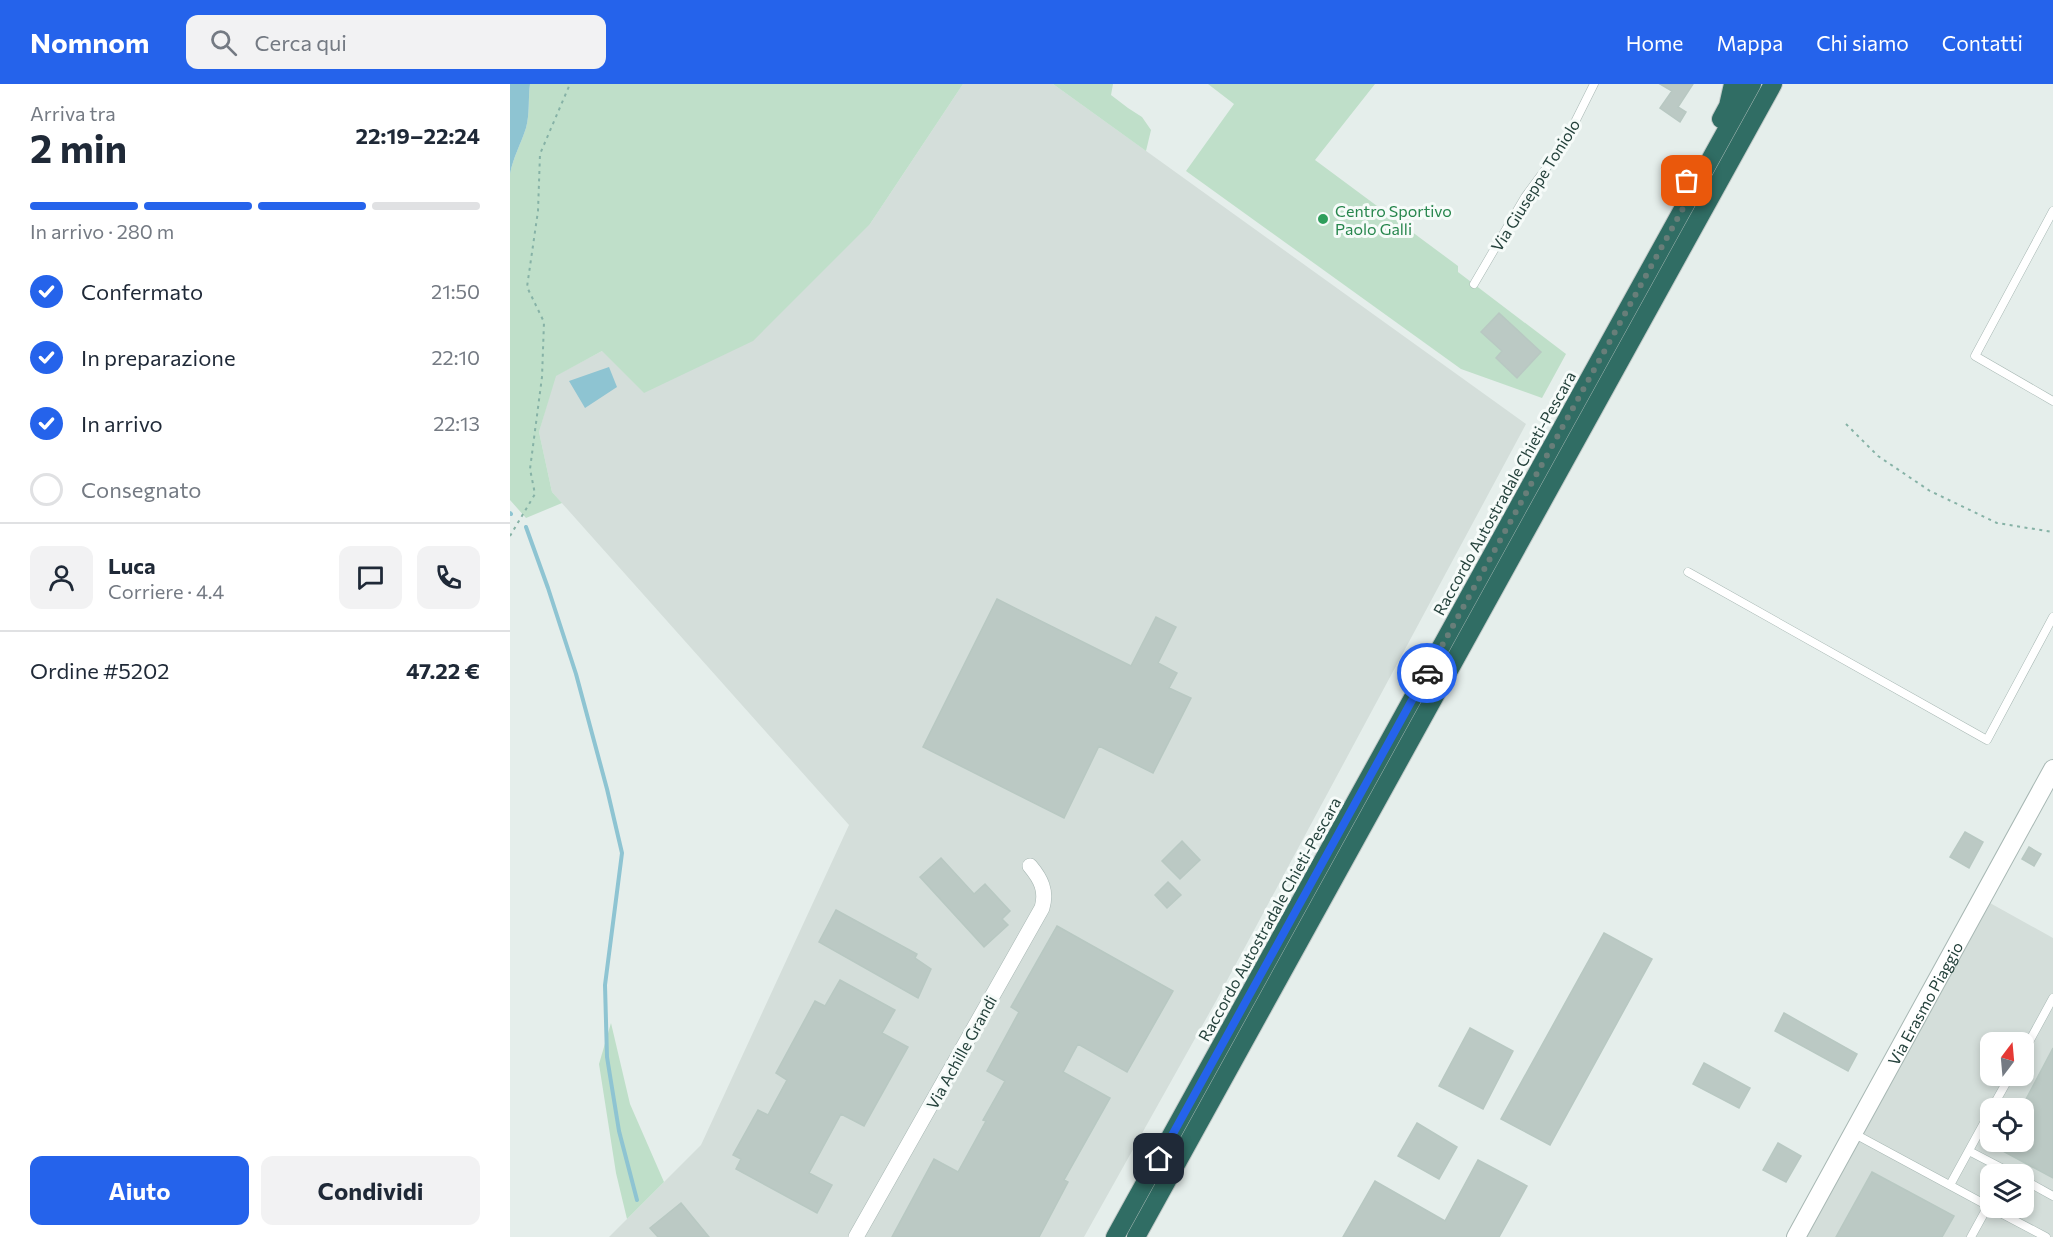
<!DOCTYPE html>
<html lang="it">
<head>
<meta charset="utf-8">
<style>
  :root { --surface:#fff; --page:#f2f2f3; --text:#1f2937; --muted:#747a83; --line:#e0e1e3; --accent:#2563eb }
  body { margin:0; font-family:Commissioner,sans-serif; background:var(--page); color:var(--text); height:100vh; display:flex; flex-direction:column; font-size:22px; white-space:nowrap }
  * { box-sizing:border-box; margin:0 }
  p { font-size:20px; color:var(--muted) }
  .icon { flex:none; width:33px; height:33px; fill:none; stroke:currentColor; stroke-width:2; stroke-linecap:round; stroke-linejoin:round }
  .map { position:relative; flex:1; overflow:hidden }
  .panel { display:flex; flex-direction:column; background:var(--surface); width:510px }
  .panel>* { flex:none }
  .needle { width:39px; rotate:16deg }
  .buttons { position:absolute; left:1470px; top:948px; display:grid; gap:12px }
  .buttons a { display:grid; place-items:center; width:54px; height:54px; border-radius:12px; background:var(--surface); box-shadow:0 3px 9px #0003; font-size:30px }
  .pin { position:absolute; display:grid; place-items:center; width:51px; height:51px; color:#fff; margin:-26px; border-radius:12px; box-shadow:0 3px 9px #0006 }
  .courier { position:absolute; display:grid; place-items:center; width:60px; height:60px; margin:-30px; border:4px solid #2563eb; border-radius:50%; background:#fff; color:#222; box-shadow:0 2px 8px #0007 }
  .headline em { font-style:normal; font-weight:700 }
  .headline div { display:flex; flex-direction:column-reverse }
  .headline { display:flex; align-items:center; justify-content:space-between; height:102px; padding:0 30px }
  h1 { font-size:39px; font-weight:700; line-height:45px }
  .bar { display:grid; grid-template-columns:repeat(4,1fr); gap:9px 6px; align-content:center; height:72px; padding:0 30px }
  .bar i { height:8px; border-radius:4px; background:var(--line) }
  .bar .selected { background:var(--accent) }
  .bar p { grid-column:span 4 }
  .line { display:flex; align-items:center; gap:15px; padding:0 30px; border-top:2px solid var(--line) }
  .line div { flex:1 }
  .round { display:grid; place-items:center; flex:none; width:63px; height:63px; border-radius:12px; background:var(--page) }
  ol { padding:0 30px; list-style:none }
  li { display:flex; align-items:center; gap:18px; height:66px }
  li p { margin-inline-start:auto }
  li .icon { padding:6px; border-radius:50%; background:var(--accent); color:#fff; stroke-width:4 }
  li:last-child { color:var(--muted) }
  li i { width:33px; height:33px; border:3px solid var(--line); border-radius:50% }
  .primary-button { display:flex; gap:12px; margin-top:auto; padding:12px 30px }
  .primary-button a { flex:1; height:69px; border-radius:12px; background:var(--accent); color:#fff; font-size:24px; font-weight:700; line-height:69px; text-align:center }
  .primary-button a+a { background:var(--page); color:var(--text) }
  header { display:flex; align-items:center; gap:36px; box-sizing:border-box; height:84px; padding:0 30px; background:var(--accent); color:#fff }
  header strong { font-size:28px }
  nav { display:flex; gap:33px; margin-inline-start:auto; font-size:21px }
  .search { width:420px; height:54px; background:var(--page); display:flex; align-items:center; gap:15px; box-sizing:border-box; padding:0 21px; border-radius:12px; color:var(--muted); font-size:22px }
  main { display:flex; flex:1; min-height:0 }
  .map>svg:first-child { display:block }
  .built { fill:#d4deda; fill-rule:evenodd }
  .green { fill:#bfdfc9 }
  .water { fill:#8ec4d2 }
  .lines { fill:none; stroke-linecap:round; stroke-linejoin:round }
  .stream { stroke:#8ec4d2; stroke-width:4 }
  .building { fill:#bbc9c4; stroke:#b8c8c2; stroke-width:1.5 }
  .service-casing { stroke:#a7b7b3; stroke-width:9 }
  .minor-casing { stroke:#a7b7b3; stroke-width:16 }
  .tertiary-casing { stroke:#a7b7b3; stroke-width:20 }
  .motorway-casing { stroke:#c2cac8; stroke-width:20 }
  .path { stroke:#86b2a6; stroke-width:2; stroke-dasharray:3 4.5; stroke-linecap:butt }
  .service { stroke:#fff; stroke-width:8 }
  .minor { stroke:#fff; stroke-width:15 }
  .tertiary { stroke:#fff; stroke-width:18 }
  .motorway { stroke:#306d64; stroke-width:18 }
  .done { stroke:#687e79; stroke-width:6; stroke-dasharray:0 10.8 }
  .route { stroke:#2563eb; stroke-width:8 }
  .leisure-dot { fill:#2e9e5b; stroke:#f6fbf9; stroke-width:2 }
  .labels { text-anchor:middle; dominant-baseline:central; stroke-width:6; stroke-linejoin:round; paint-order:stroke }
  .street-label { font-size:16px; fill:#24413b; stroke:#f6fbf9 }
  .leisure-label { font-size:16px; fill:#27864d; stroke:#f6fbf9; text-anchor:start }
</style>
</head>
<body>
<header>
<strong>Nomnom</strong>
<div class="search"><svg class="icon" aria-label="search" viewBox="0 0 24 24"><circle cx="10" cy="10" r="6"/><path d="M15 15l6 6"/></svg>Cerca qui</div>
<nav><a>Home</a><a>Mappa</a><a>Chi siamo</a><a>Contatti</a></nav>
</header>
<main>
<section class="panel">
<div class="headline"><div><h1>2 min</h1><p>Arriva tra</p></div><em>22:19–22:24</em></div>
<div class="bar"><i class="selected"></i><i class="selected"></i><i class="selected"></i><i></i><p>In arrivo · 280 m</p></div>
<ol>
<li><svg class="icon" aria-label="check" viewBox="0 0 24 24"><path d="M5 12l5 5 9-10"/></svg>Confermato<p>21:50</p></li>
<li><svg class="icon" aria-label="check" viewBox="0 0 24 24"><path d="M5 12l5 5 9-10"/></svg>In preparazione<p>22:10</p></li>
<li><svg class="icon" aria-label="check" viewBox="0 0 24 24"><path d="M5 12l5 5 9-10"/></svg>In arrivo<p>22:13</p></li>
<li><i></i>Consegnato</li>
</ol>
<div class="line" style="height:108px"><a class="round"><svg class="icon" aria-label="person" viewBox="0 0 24 24"><circle cx="12" cy="8" r="4"/><path d="M4 21q1-7 8-7t8 7"/></svg></a><div><b>Luca</b><p>Corriere · 4.4</p></div><a class="round"><svg class="icon" aria-label="chat" viewBox="0 0 24 24"><path d="M4 5h16v11H9l-5 4z"/></svg></a><a class="round"><svg class="icon" aria-label="phone" viewBox="0 0 24 24"><path d="M5 4h4l2 5-3 2q2 4 5 5l2-3 5 2v4C11 20 4 13 5 4z"/></svg></a></div>
<div class="line" style="height:78px"><div>Ordine #5202</div><b>47.22 €</b></div>
<div class="primary-button"><a>Aiuto</a><a>Condividi</a></div>
</section>
<div class="map">
<svg width="1543" height="1153" viewBox="0 0 1543 1153">
  <rect width="100%" height="100%" fill="#e5eeeb"/>
  <path class="built" d="M453 0H543L1016 340 706 917 574 1153H99L191 1061 339 741 42 408 29 348 45 292 92 267 360 140Z
    M1480 819 1543 854V1153H1296ZM1480 958H1514V992H1480ZM1480 1024H1514V1058H1480ZM1480 1090H1514V1124H1480Z"/>
  <path class="green" d="M20 0H453L360 140 243 257 134 309 92 267 46 292 29 348 42 408 52 419 16 434 0 416V90C3 73 11 60 16 44 20 29 18 15 20 0Z
    M543 0H603L601 11 618 24 632 33 641 46 636 67Z
    M698 0H865L805 76 948 182V188L1056 270 1032 314 951 285 676 87 724 20Z
    M101 939 120 1020 154 1098 117 1135 106 1089 89 980Z"/>
  <path class="water" d="M0 0H20C18 15 20 29 16 44 11 60 3 73 0 90Z
    M99 283 107 303 75 324 59 297Z"/>
  <g class="lines">
    <path class="stream" d="M0 429 1 430
      M16 443 38 504 66 590 97 705 112 769 95 901 97 973 109 1047 127 1116"/>
  </g>
  <path class="building" d="M1150 0H1183L1168 23 1176 28 1170 38 1150 24 1162 7Z
    M989 229 1031 268 1007 294 986 274 992 267 971 248Z
    M487 515 621 582 646 533 666 543 648 579 667 589 659 604 681 614 643 689 589 662 554 734 413 663Z
    M1455 748 1473 758 1459 784 1440 773Z
    M672 757 690 776 670 795 652 777Z
    M1519 763 1531 770 1524 782 1512 775Z
    M431 774 464 810 475 800 500 827 492 835 498 841 474 863 410 793Z
    M658 798 671 811 657 824 645 811Z
    M326 826 407 870 405 874 421 885 408 914 309 858Z
    M547 842 663 907 617 988 568 960 553 988 600 1014 554 1096 558 1098 529 1153H382L424 1075 448 1088 476 1037 473 1036 495 997 477 987 509 928 501 923Z
    M1094 849 1142 875 1040 1061 991 1035Z
    M330 896 385 926 372 949 398 963 354 1042 331 1030 299 1089 322 1101 307 1129 226 1085 231 1075 223 1071 248 1026 258 1031 277 996 266 989 305 917 315 922Z
    M1274 929 1347 970 1338 987 1265 947Z
    M960 944 1003 967 973 1025 929 1002Z
    M1543 964V1094L1489 1065 1492 1058H1514V1019Z
    M1194 979 1240 1004 1229 1024 1183 1000Z
    M907 1039 947 1063 929 1095 888 1072Z
    M1268 1059 1291 1072 1276 1098 1253 1086Z
    M968 1076 1017 1102 989 1153H833L865 1097 935 1137Z
    M1362 1088 1444 1132 1432 1153H1326Z
    M171 1119 199 1153H148L140 1144Z"/>
  <g class="lines">
    <defs>
      <path id="service" d="M1543 127 1465 272 1543 317
        M964 200 1015 113 1054 60 1084 0
        M1178 488 1477 656 1543 533
        M1514 967 1543 914
        M1482 1024 1500 992
        M1343 1049 1480 1123
        M1459 1067 1503 1090
        M1514 1096 1543 1112
        M1440 1101 1480 1028
        M1481 1124 1536 1153
        M1461 1153 1478 1122"/>
      <path id="minor" d="M346 1153 532 824C537 807 531 795 520 782"/>
      <g id="tertiary">
        <path id="s1" d="M1286 1153 1543 685"/>
      </g>
      <path id="motorway" d="M1211 35 1218 22 1223 0
        M605 1153 1242 0
        M626 1153 1263 0"/>
    </defs>
    <use href="#service" class="service-casing"/>
    <use href="#minor" class="minor-casing"/>
    <use href="#tertiary" class="tertiary-casing"/>
    <use href="#motorway" class="motorway-casing"/>
    <path class="path" d="M1336 340 1368 372 1420 407 1487 439 1543 448
      M0 452 25 410 20 385 32 293 34 238 17 203 28 127 30 70 60 0"/>
    <use href="#service" class="service"/>
    <use href="#minor" class="minor"/>
    <use href="#tertiary" class="tertiary"/>
    <use href="#motorway" class="motorway"/>
  </g>
  <g class="lines">
    <path class="done" d="M917 589 1176 119 1177 97"/>
    <path class="route" d="M649 1075 917 589"/>
  </g>
  <circle class="leisure-dot" cx="813" cy="135" r="6"/>
  <g class="labels">
    <g class="street-label">
      <text transform="translate(1025 101) rotate(-58)">Via Giuseppe Toniolo</text>
      <text transform="translate(994 409) rotate(-61)">Raccordo Autostradale Chieti-Pescara</text>
      <text transform="translate(759 835) rotate(-61)">Raccordo Autostradale Chieti-Pescara</text>
      <text stroke="none"><textPath href="#s1" startOffset="267">Via Erasmo Piaggio</textPath></text>
      <text transform="translate(451 968) rotate(-61)">Via Achille Grandi</text>
    </g>
    <g class="leisure-label">
      <text x="825" y="126">Centro Sportivo<tspan x="825" dy="18">Paolo Galli</tspan></text>
    </g>
  </g>
</svg>
<div class="buttons">
<a><svg class="needle" viewBox="-14 -14 28 28"><path d="M0-13l5 13h-10z" fill="#e53935"/><path d="M0 13l5-13h-10z" fill="#747a83"/></svg></a>
<a><svg class="icon" aria-label="locate" viewBox="0 0 24 24"><circle cx="12" cy="12" r="6"/><path d="M12 2v4M12 18v4M2 12h4M18 12h4"/></svg></a>
<a><svg class="icon" aria-label="layers" viewBox="0 0 24 24"><path d="M12 4l9 5-9 5-9-5zM3 14l9 5 9-5"/></svg></a>
</div>
<div class="pin" style="left:1177px;top:97px;background:#ea580c"><svg class="icon" aria-label="bag" viewBox="0 0 24 24"><path d="M5 8h14l-1 12H6zM9 8a3 3 0 0 1 6 0"/></svg></div>
<div class="pin" style="left:649px;top:1075px;background:#1f2937"><svg class="icon" aria-label="home" viewBox="0 0 24 24"><path d="M3 11l9-7 9 7M6 9v11h12V9"/></svg></div>
<div class="courier" style="left:917px;top:589px"><svg class="icon" aria-label="car" viewBox="0 0 24 24"><path d="M5 17H2v-5l4-1 3-4h7l3 4 3 1v5h-3M9 17h6M6 11h13"/><circle cx="7" cy="17" r="2"/><circle cx="17" cy="17" r="2"/></svg></div>
</div>
</main>
</body>
</html>
